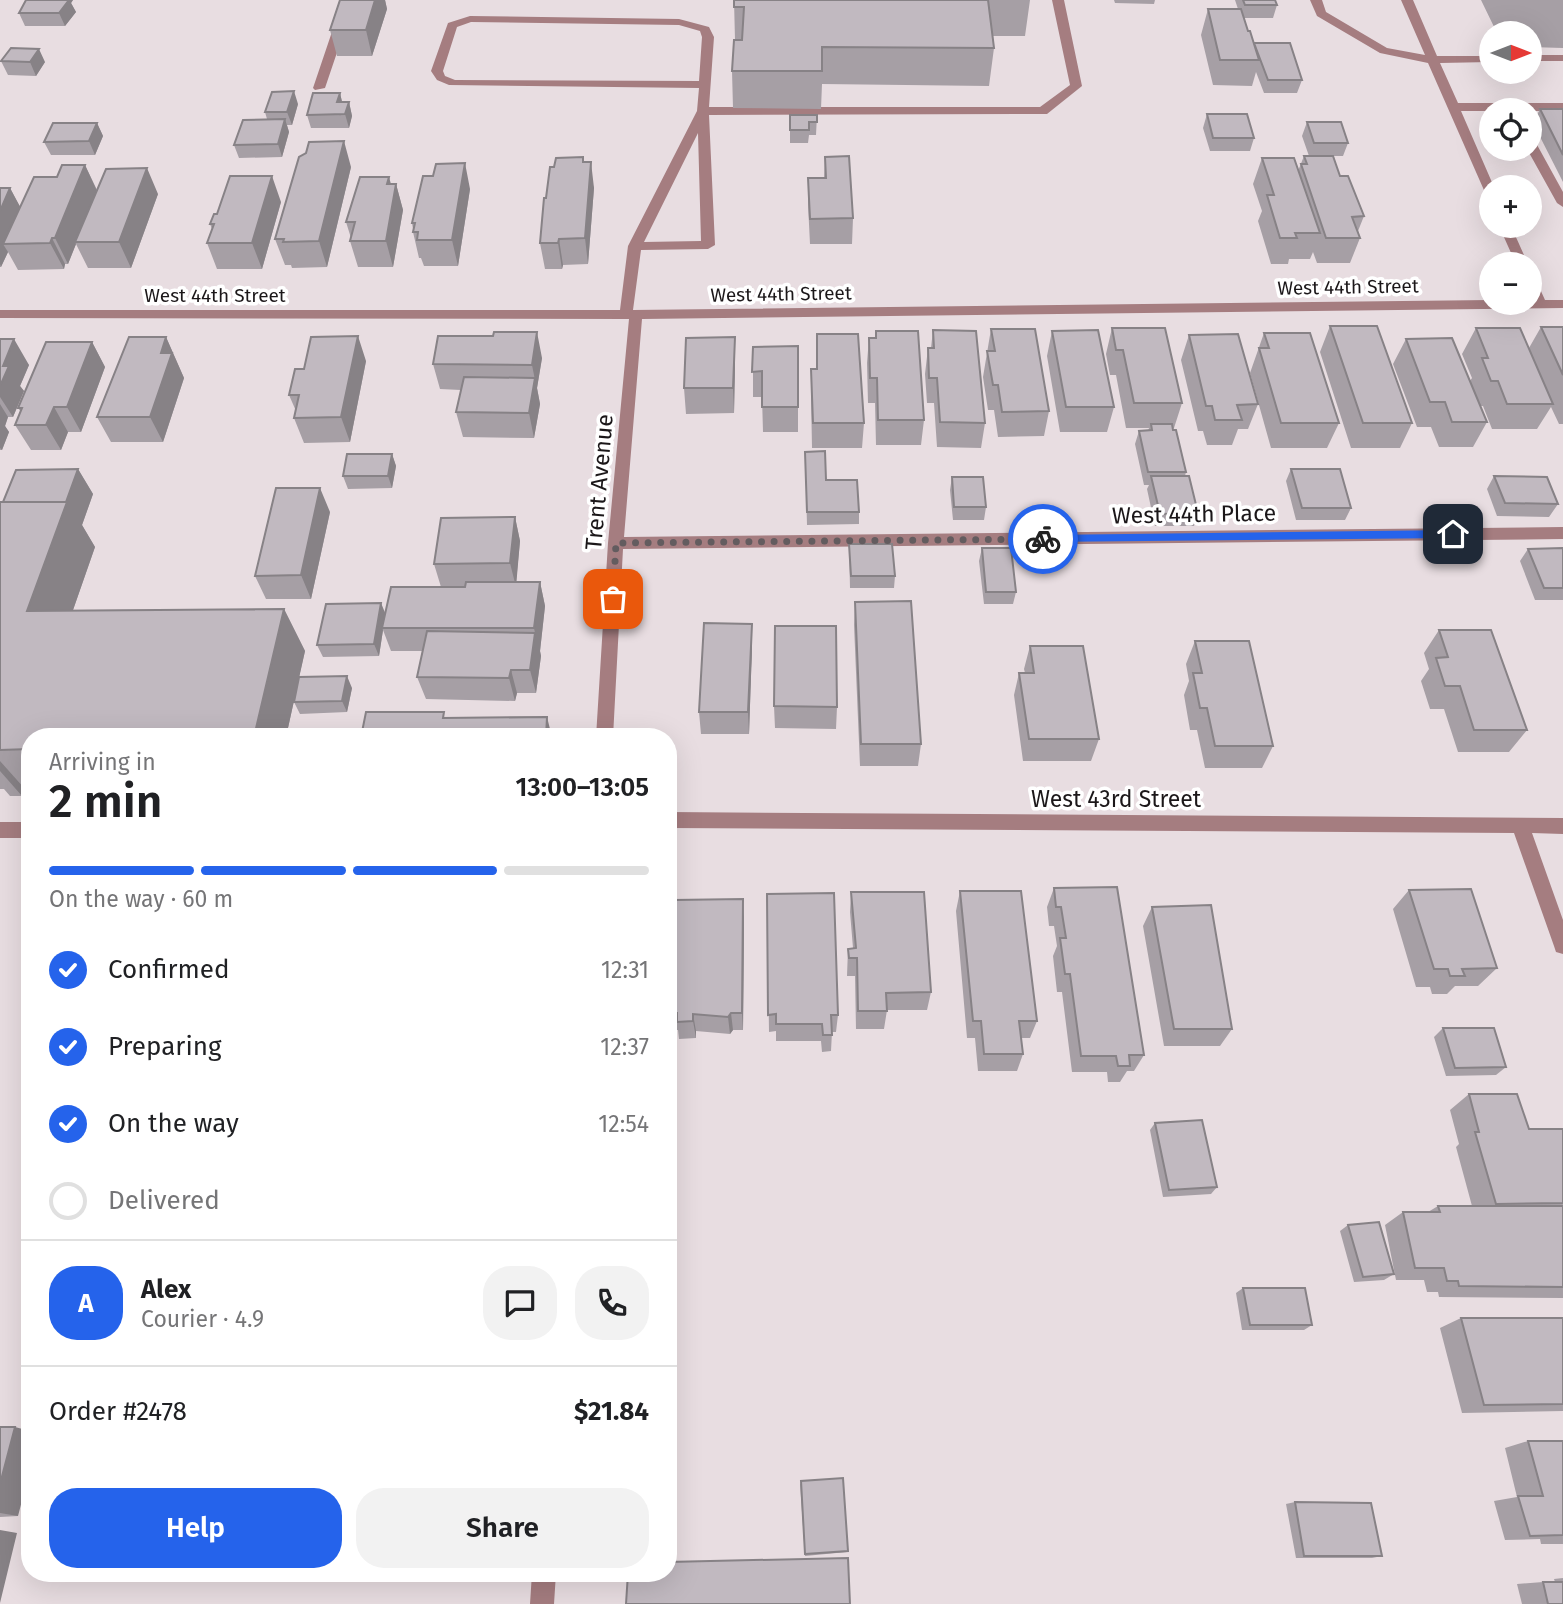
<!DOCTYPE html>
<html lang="en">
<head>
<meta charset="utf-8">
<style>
  :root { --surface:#fff; --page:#f2f2f2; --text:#202124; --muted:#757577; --line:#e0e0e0; --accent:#2563eb }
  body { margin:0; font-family:"Fira Sans",sans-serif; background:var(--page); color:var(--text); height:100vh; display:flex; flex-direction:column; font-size:26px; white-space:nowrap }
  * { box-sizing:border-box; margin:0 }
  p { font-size:23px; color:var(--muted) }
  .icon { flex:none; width:38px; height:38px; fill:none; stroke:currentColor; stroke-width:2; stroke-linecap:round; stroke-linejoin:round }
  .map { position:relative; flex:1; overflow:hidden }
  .side { position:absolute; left:21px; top:728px; width:656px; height:854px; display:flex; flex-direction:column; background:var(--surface); border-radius:28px; box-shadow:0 7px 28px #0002 }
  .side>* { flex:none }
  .needle { width:46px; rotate:90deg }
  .buttons { position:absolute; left:1479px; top:21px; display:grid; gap:14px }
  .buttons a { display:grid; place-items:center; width:63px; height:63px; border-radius:50%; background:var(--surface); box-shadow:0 7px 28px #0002; font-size:35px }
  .pin { position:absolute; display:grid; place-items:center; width:60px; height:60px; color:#fff; margin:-30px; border-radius:14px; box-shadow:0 4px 10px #0006 }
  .courier { position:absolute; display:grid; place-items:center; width:70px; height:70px; margin:-35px; border:5px solid #2563eb; border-radius:50%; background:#fff; color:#222; box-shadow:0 2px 9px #0007 }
  .headline em { font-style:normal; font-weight:600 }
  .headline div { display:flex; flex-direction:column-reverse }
  .headline { display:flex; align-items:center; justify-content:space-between; height:119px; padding:0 28px }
  h1 { font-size:46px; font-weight:600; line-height:52px }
  .bar { display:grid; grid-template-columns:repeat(4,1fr); gap:10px 7px; align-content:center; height:84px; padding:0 28px }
  .bar i { height:9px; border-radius:5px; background:var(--line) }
  .bar .current { background:var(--accent) }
  .bar p { grid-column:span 4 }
  .line { display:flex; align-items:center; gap:18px; padding:0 28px; border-top:2px solid var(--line) }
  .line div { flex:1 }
  .round { display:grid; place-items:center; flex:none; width:74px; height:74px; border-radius:28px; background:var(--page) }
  ol { padding:0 28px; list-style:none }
  li { display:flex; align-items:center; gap:21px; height:77px }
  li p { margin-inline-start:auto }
  li .icon { padding:7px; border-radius:50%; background:var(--accent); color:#fff; stroke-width:4 }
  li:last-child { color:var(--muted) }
  li i { width:38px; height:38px; border:4px solid var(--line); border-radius:50% }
  .primary-button { display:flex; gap:14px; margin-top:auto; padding:14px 28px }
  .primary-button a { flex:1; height:80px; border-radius:28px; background:var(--accent); color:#fff; font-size:28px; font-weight:600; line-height:80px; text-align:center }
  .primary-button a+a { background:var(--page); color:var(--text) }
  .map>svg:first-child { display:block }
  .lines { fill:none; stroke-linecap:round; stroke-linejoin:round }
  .minor { fill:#a57d80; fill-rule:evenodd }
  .wall { fill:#a69fa5 }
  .shaded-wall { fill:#878286 }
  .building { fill:#c1b9c0; stroke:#878286; stroke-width:2 }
  .route { fill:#2563eb }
  .done { stroke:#635c5f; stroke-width:7; stroke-dasharray:0 12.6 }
  .labels { text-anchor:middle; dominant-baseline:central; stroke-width:7; stroke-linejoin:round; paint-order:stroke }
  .far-street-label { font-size:19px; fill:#1b1719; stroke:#fff }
  .street-label { font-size:23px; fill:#1b1719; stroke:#fff }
</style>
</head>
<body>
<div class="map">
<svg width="1563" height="1604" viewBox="0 0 1563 1604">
  <rect width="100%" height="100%" fill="#e8dde1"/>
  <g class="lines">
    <path class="minor" d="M347 0H359L349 17 325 88 315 90 313 88 337 17Z
      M1052 0H1064L1082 86 1047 114 709 115 715 245 708 249 641 250 633 310 1491 300V303H1530V277L1535 278 1545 300H1563V308L642 319 624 537 1563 527V539L623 549 613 737H596L608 543 629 319 0 318V310H620L628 246 697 111 699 88 449 85 437 80 431 71 448 23 470 16 679 19 709 27 714 37 709 107H1040L1070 85ZM471 22 679 25 700 31 702 37 699 81 455 80 445 76 443 71 457 27ZM698 133 701 241 644 242Z
      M1310 0H1322L1326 12 1387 48 1425 55 1401 0H1413L1437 56H1491V62L1440 63 1458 103H1563V111H1461L1494 187H1491V198L1487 197 1428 63 1380 53 1317 16Z
      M1530 55H1563V61H1530Z
      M1530 139 1536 143 1563 192V207L1557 203 1527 149H1530Z
      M1499 226H1511L1528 264H1516Z
      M668 812 1563 818V834L1532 833 1563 920V954L1556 952 1554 946 1514 833 668 828Z
      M0 822H30V838H0Z
      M532 1573H556L554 1604H530Z"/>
  </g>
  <path class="wall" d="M26 0H73L71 3 76 12 65 26H25L19 13Z
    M340 0H385L387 9 372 56H337L330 30Z
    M734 0H1030L1025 36H993L994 48 989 86 822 84 821 109 733 108 732 71 735 40Z
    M1114 0H1155L1154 4 1115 3Z
    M1235 0H1275L1277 5 1273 18H1244L1248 31 1254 43 1302 80 1297 93H1264L1256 72 1252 86 1213 85 1201 35 1208 9H1238Z
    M1481 0H1563V48L1530 47V33H1497Z
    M1 61 45 62 36 76 8 75Z
    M340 93 342 102H349L352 116 349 128H311L307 115Z
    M298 104 292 125H287L289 132 282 157 239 158 234 145 267 119 265 112Z
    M1540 109H1563V182L1533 123Z
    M1207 114 1254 138 1250 151H1210L1203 128Z
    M790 115H817L816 135H809L808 143H790Z
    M1307 122 1348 143 1343 156H1333L1340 176 1364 216 1358 231 1360 238 1350 263H1317L1313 252 1310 259H1289L1288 264H1271L1258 221 1262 211 1253 184 1262 158 1298 171 1304 156H1309L1302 136Z
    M97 123 103 136 95 155H51L44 142Z
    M583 157 584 162 594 188 588 264 563 265 562 269H545L540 243 546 198 554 167Z
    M825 157 853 218 852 244H810L808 204V178H824Z
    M85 165 97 190 158 194 131 268H88L76 244 68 264H65L64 269 18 270 8 252 1 267H0V188H10L20 207 57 177Z
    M351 167 327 267 292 268 291 265H285L275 239Z
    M391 184H396L403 210 393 267H358L350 241 351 238 346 222Z
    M470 189 458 266H424L421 258H419L413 232V229L412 223Z
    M281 202 262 269H217L207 243 212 229 210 224 217 214Z
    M1330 326 1412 423 1400 448H1351L1320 352Z
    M1541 327H1563V424H1559L1551 407 1537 429H1492L1483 406H1480L1487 422 1473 447H1439L1431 427H1417L1393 364 1406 339 1470 381 1472 378 1462 354 1476 328 1529 348Z
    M1112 328 1182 403 1174 428H1173L1186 472 1185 476 1198 513 1194 526H1155L1147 489 1149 485H1144L1135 444 1139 431H1148L1149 428H1126L1116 375H1110L1106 354Z
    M991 329 1049 411 1044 436 998 437 994 410H988L983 377Z
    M933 330 985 423 981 448 937 447 934 403H927L925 374 928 348H931Z
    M876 331 924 420 921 445H876L875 403H868L867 363 869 338H875Z
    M1052 331 1114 407 1107 432H1060L1047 356Z
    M1264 333 1339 423 1327 448H1271L1250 373Z
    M817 334 864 423 862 448H812L811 394V369H816Z
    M1189 335 1258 404 1248 429H1238L1232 445H1207L1203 431H1198L1181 360Z
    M166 337 184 378 163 442H111L97 417Z
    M735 337V363L734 413 686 414 684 388Z
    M0 339 29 365 20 386 24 391 13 417H8L5 426 9 432 2 450H0Z
    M92 342 105 367 81 432H68L61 450H31L15 425 21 412 18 408Z
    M753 347 798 407V432H763L762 397H753Z
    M542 358 537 388 540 404 534 438 463 437 456 412 461 390 440 389 433 364Z
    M366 361 350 442 304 443 294 418 296 411 289 395 304 369Z
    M805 452 826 480 859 512V524L807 525Z
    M392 454 396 466 392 488 348 489 343 476Z
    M78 469 93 494 82 525 95 547 73 610 284 609 305 651 299 677 352 688 347 712 300 714 294 702 297 687 286 737H30V789H25L22 796H10L4 789H0V502H3Z
    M1291 469 1351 508 1345 520H1296L1286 481Z
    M1494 476 1558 504 1549 517 1497 516 1487 489Z
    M952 477 986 507 984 520H953L950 490Z
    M330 512 311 599H266L255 576Z
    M515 517 520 541 516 582H540L545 606 540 651 541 656 536 693H517L515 701 426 699 417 677 423 651H391L383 630 379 656 323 657 317 645 441 587 434 564Z
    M849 544 895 576 894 588H850Z
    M982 548 1016 592 1013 604H984L979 561Z
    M1563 548V600H1535L1520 561 1528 549Z
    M855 602 921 744 918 766H860L854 625Z
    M1439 630 1527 730 1509 752H1458L1444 709H1430L1421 681 1429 669 1424 653Z
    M1195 641 1273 746 1262 768H1205L1197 730H1190L1184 695 1189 681 1186 664Z
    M1030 646 1099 739 1091 761H1023L1014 695 1019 673H1025L1024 669Z
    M752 647 749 734H701L699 712Z
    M774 706 837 707 836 729 775 728Z
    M1054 888 1144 1055 1134 1071H1127L1120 1082H1108L1107 1072H1072L1062 992H1057L1053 956 1057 946 1054 926H1049L1047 907Z
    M1409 890 1497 968 1478 986H1455L1447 994H1432L1430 987H1416L1393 909Z
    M960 891 1037 1021 1030 1038H1021L1023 1054 1017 1071H978L975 1038H967L956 911Z
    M851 892 931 992 927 1010H887L884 1029H856L855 976H847L848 949 853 948 850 912Z
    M767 894 838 1015 836 1032H832L831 1051 822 1052 821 1041H776V1031L769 1032Z
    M1152 907 1232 1029 1220 1046H1164L1143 926Z
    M744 918 743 1030H733L730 1034 696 1031V1038L679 1039 678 1030H675L672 1013Z
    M1443 1028 1506 1067 1496 1075 1446 1076 1434 1037Z
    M1469 1094 1529 1129H1563V1298L1439 1297 1438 1292H1427L1424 1280H1396L1385 1225 1403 1212H1428L1438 1206H1472L1456 1147 1459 1144 1450 1110Z
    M1155 1123 1217 1187 1211 1194 1163 1197 1150 1130Z
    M1348 1225 1394 1274 1384 1280 1354 1282 1340 1231Z
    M1243 1288 1312 1325 1304 1330H1242L1236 1293Z
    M1461 1318H1563V1411L1462 1413 1440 1328Z
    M0 1427 18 1516 0 1517Z
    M1528 1441H1563V1544H1541L1540 1539 1505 1540 1494 1501 1517 1497 1505 1448Z
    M800 1483 848 1551 847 1552 805 1556Z
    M1295 1502 1382 1556 1372 1558H1296L1286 1504Z
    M1563 1578V1604H1522L1517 1584 1543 1582H1555L1554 1579Z"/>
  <path class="shaded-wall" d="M61 0H73L71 3 76 12 65 26 59 13Z
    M375 0H385L387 9 372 56 366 30Z
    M39 49 45 62 36 76 30 62Z
    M294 91 298 104 292 125 287 112Z
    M340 93 343 106 340 116 337 102Z
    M349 102 352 116 349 128 345 114Z
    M285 119 289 132 282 157 278 144Z
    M97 123 103 136 95 155 89 141Z
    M344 141 351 167 327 267 319 241Z
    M591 162 594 188 588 264 585 238Z
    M465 163 470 189 458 266 452 240Z
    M85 165 97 191 75 242 76 244 68 264 55 238Z
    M147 168 158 194 131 268 119 242Z
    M272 176 281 202 262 269 252 243Z
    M389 177 394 195 396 184 403 210 393 267 386 241 387 184Z
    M10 188 24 214 3 244 8 252 1 267 0 264V211Z
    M52 238 65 264 64 269 50 243Z
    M559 239 563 265 562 269 558 243Z
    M537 332 542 358 537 388 540 404 534 438 529 413 535 380 532 365Z
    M358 336 366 361 350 442 341 417Z
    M166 337 184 378 163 442 150 417 161 353Z
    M735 337V363L734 413 733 388Z
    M14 339 29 365 20 386 24 391 13 417 0 397V386L3 366Z
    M92 342 105 367 81 432 67 407Z
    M0 404 8 417 5 426 9 432 2 450 0 448Z
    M54 407 68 432 61 450 46 425Z
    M392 454 396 466 392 488 388 476Z
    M78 469 93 494 82 525 95 547 58 653 27 611Z
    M320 488 330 512 311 599 301 575Z
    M515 517 520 541 516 587 510 563Z
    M540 582 545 606 540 651 541 656 536 693 530 670 535 633 534 628Z
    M381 603 386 615 382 628 383 630 379 656 374 644Z
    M284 609 305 651 286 737H254Z
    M752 624V647L749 734 748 712Z
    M511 670 517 693 515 701 509 678Z
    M347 676 352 688 347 712 342 701Z
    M547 717 552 737H546Z
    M0 761 25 789 22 796 0 771Z
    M743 899 744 918 743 1030 742 1013Z
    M731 1013 733 1030 730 1034 728 1017Z
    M693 1014 696 1031V1038L693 1021Z
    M15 1427 30 1431V1470L18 1516 0 1513V1484Z
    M0 1530 17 1533 0 1603Z"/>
  <path class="building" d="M26 0H69L59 13H19Z
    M340 0H375L366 30H330Z
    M734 0H988L994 48 822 47V71H732L734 40H742L744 7H734Z
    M1243 0H1275L1277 5H1245Z
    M1208 9H1241L1248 31H1250L1259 60H1220Z
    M1254 43H1290L1302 80H1268Z
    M11 48 39 49 30 62 1 61Z
    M294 91 287 112H265L272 92Z
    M313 93H340L337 102H349L345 114 307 115Z
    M1540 109H1563V155Z
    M1207 114H1247L1254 138H1213Z
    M790 115H817V122H809V130H790Z
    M285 119 278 144 234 145 243 120Z
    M1307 122H1341L1348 143H1314Z
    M53 123H97L89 141 44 142Z
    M344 141 319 241 283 242 284 239H275L299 157 306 153 309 142Z
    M849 156 853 218 810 219 808 178H826L825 157Z
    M1304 156H1333L1340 176H1348L1364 216 1352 217 1360 238H1326L1301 164H1307Z
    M583 157V162H591L585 238 559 239 558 243H540L544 198H546L550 167H554L556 158Z
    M1262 158H1294L1320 233H1295L1297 238H1280L1267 195H1274Z
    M465 163 452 240H417L418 232H413L415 223H412L423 176H433L436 164Z
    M62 165H85L55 238H52L50 243 3 244 34 177H57Z
    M147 168 119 242H75L106 169Z
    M230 176H272L252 243H207L214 224H210L214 214H217Z
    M360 177H389L387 184H396L386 241H350L355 222H346Z
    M0 188H10L0 211Z
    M1330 326H1377L1412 423H1363Z
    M1541 327H1563V375Z
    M1112 328H1165L1182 403H1134L1123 350H1116Z
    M1476 328H1520L1553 404H1507L1498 381H1491L1482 358H1488Z
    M991 329H1035L1049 411 1002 412 998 385H993L987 351H995Z
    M933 330 976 331 985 423 940 422 937 378H929L928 348H934Z
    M1098 330 1114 407H1066L1052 331Z
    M876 331H918L924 420H878L877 378H870L869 338H876Z
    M494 332H537L532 365 433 364 438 336H493Z
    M1264 333H1310L1339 423H1281L1259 348H1269Z
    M817 334H858L864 423H813L811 369H817Z
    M1238 334 1258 404 1237 405 1242 420H1215L1212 406H1206L1189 335Z
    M358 336 341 417 294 418 299 395H289L295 369H304L311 337Z
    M129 337H166L161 353H172L150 417H97Z
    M735 337 733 388H684L686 338Z
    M1452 338 1487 422H1452L1445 402H1430L1406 339Z
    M0 339H14L3 366H9L0 386Z
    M46 342H92L67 407H54L46 425H15L22 408H18Z
    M798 346V407H762V371L752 372 753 347Z
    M464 377 535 378 529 413 456 412Z
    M1151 424H1172L1173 430H1176L1186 472H1148L1139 431 1152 430Z
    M825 451 826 480H857L859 512H807L805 452Z
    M347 454H392L388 476H343Z
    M78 469 66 502H3L16 470Z
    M1291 469H1340L1351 508H1302Z
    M1151 476H1189L1198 513 1160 514Z
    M1494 476 1547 477 1558 504 1505 503Z
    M952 477H983L986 507H954Z
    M276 488H320L301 575 255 576Z
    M0 502H67L27 611 284 609 254 737H30V749L0 750Z
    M515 517 510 563 434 564 441 518Z
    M849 544H892L895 576H851Z
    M982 548H1011L1016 592H986Z
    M1563 548V588H1544L1528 549Z
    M466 582H540L534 628H382L391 587H465Z
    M911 601 921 744H861L855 602Z
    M381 603 374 644 317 645 326 604Z
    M704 623 752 624 748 712H699Z
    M775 626H836L837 707 774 706Z
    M1439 630H1491L1527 730H1474L1460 686H1445L1436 658 1448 657Z
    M427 631 535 633 530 670H511L509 678 417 677Z
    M1195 641H1249L1273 746H1215L1207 708H1200L1193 673H1202Z
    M1030 646H1083L1099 739H1029L1019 673H1034Z
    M347 676 342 701 294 702 299 677Z
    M366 712H444L443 718 547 717 546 737H361Z
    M1117 887 1144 1055H1129L1130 1066H1118L1116 1056H1081L1070 974H1065L1060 938H1066L1061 907H1056L1054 888Z
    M1471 889 1497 968 1462 969 1465 976H1450L1448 969H1434L1409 890Z
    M960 891H1021L1037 1021H1019L1023 1054H984L981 1021H973Z
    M851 892H924L931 992 886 993 887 1011H858L857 958H849L848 949 856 948Z
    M834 893 838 1015H831L832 1035H823L822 1024H776V1014L768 1015 767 894Z
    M743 899 742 1013H731L728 1017 693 1014V1021L677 1022V1013H672L674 900Z
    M1211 905 1232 1029H1174L1152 907Z
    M1443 1028H1494L1506 1067 1455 1068Z
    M1469 1094H1517L1529 1129H1563V1203L1496 1204 1475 1132H1479Z
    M1202 1120 1217 1187 1169 1190 1155 1123Z
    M1438 1206H1563V1287L1459 1286 1458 1281H1447L1444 1268H1415L1403 1212H1440Z
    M1379 1222 1394 1274 1363 1277 1348 1225Z
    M1243 1288H1305L1312 1325H1250Z
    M1461 1318H1563V1404L1484 1405Z
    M0 1427H15L0 1484Z
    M1528 1441H1563V1535L1530 1536 1518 1496H1543Z
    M843 1478 848 1551 805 1554 801 1481Z
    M1295 1502 1371 1503 1382 1556H1304Z
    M848 1558 850 1604H626L628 1573H668V1562Z
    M1543 1582H1563V1604H1548Z"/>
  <path class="route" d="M1453 530 1458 534 1453 538 1043 542 1038 539 1043 535Z"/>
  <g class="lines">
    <path class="done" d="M613 599 616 543 1043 539"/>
  </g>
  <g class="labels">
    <g class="far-street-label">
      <text transform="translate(1348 287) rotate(-1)">West 44th Street</text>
      <text transform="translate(781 294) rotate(-1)">West 44th Street</text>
      <text x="215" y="295">West 44th Street</text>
    </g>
    <g class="street-label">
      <text transform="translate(599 482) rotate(-85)">Trent Avenue</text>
      <text transform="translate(1194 514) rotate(-1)">West 44th Place</text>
      <text x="1116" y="799">West 43rd Street</text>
    </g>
  </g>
</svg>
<div class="buttons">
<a><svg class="needle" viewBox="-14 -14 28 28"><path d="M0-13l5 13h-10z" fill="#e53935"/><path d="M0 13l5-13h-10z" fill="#757577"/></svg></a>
<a><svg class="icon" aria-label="locate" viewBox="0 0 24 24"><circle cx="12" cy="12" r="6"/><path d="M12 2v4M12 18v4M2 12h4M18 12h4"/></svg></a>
<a>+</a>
<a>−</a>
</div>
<div class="pin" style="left:613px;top:599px;background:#ea580c"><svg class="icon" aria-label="bag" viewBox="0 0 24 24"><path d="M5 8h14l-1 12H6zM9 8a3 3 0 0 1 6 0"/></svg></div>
<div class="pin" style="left:1453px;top:534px;background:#1f2937"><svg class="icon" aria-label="home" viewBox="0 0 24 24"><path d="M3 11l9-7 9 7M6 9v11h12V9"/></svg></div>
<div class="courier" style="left:1043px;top:539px"><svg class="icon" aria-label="bike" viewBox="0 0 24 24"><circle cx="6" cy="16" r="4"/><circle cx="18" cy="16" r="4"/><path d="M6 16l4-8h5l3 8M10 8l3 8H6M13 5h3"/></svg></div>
<section class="side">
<div class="headline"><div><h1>2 min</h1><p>Arriving in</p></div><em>13:00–13:05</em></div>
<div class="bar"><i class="current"></i><i class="current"></i><i class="current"></i><i></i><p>On the way · 60 m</p></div>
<ol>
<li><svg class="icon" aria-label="check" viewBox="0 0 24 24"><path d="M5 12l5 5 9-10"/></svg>Confirmed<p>12:31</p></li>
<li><svg class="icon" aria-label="check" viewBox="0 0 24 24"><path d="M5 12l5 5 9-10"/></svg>Preparing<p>12:37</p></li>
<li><svg class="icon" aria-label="check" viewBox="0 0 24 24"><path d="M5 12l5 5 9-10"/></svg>On the way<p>12:54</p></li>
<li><i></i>Delivered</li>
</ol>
<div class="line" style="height:126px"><b class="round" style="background:var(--accent);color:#fff">A</b><div><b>Alex</b><p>Courier · 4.9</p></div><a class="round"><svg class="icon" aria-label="chat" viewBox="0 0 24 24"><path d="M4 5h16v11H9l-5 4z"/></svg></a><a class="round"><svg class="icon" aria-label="phone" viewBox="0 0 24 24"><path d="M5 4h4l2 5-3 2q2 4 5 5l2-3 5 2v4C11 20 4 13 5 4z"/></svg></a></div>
<div class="line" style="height:91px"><div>Order #2478</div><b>$21.84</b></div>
<div class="primary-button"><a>Help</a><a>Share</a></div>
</section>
</div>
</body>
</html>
